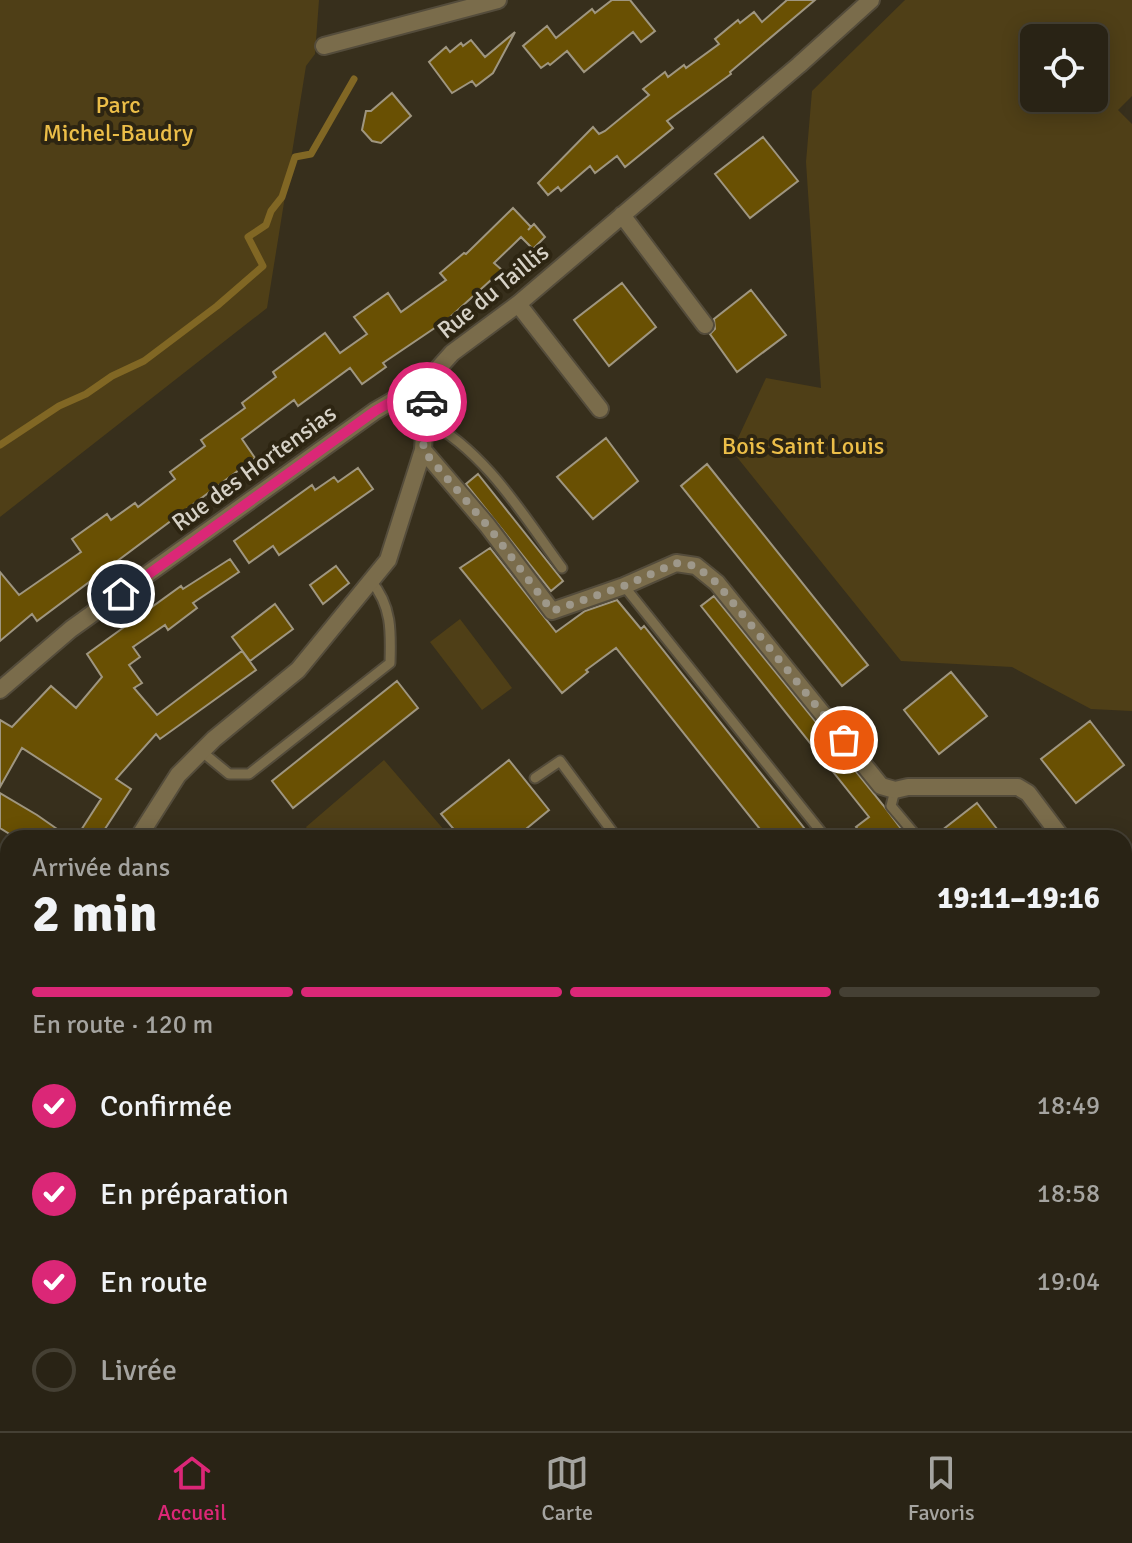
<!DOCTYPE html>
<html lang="fr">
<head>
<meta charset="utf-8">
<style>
  :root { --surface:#292315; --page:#312b1e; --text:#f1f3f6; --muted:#a5a4a0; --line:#454034; --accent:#db2777 }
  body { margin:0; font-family:Signika,sans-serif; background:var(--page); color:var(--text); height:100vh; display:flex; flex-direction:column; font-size:30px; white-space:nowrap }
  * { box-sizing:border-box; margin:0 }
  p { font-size:26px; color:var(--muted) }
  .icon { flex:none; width:44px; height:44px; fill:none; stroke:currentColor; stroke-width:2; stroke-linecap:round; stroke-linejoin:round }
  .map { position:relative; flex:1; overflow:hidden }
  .details { position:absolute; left:0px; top:830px; width:1132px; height:602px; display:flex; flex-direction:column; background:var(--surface); border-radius:24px 24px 0 0; box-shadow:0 4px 20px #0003,0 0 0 2px var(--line) }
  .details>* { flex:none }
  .buttons { position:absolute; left:1020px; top:24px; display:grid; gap:16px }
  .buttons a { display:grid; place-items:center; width:88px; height:88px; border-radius:12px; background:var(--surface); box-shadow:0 4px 20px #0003,0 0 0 2px var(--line); font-size:40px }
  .pin { position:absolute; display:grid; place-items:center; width:68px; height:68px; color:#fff; margin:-34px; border:4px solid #fff; border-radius:50%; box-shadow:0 2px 8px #0007 }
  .courier { position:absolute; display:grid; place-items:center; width:80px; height:80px; margin:-40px; border:6px solid #db2777; border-radius:50%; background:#fff; color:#222; box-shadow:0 2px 10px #0007 }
  .overview em { font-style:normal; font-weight:800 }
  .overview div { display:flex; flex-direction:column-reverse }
  .overview { display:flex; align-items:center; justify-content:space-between; height:136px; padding:0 32px }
  h1 { font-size:52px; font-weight:800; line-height:60px }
  .bar { display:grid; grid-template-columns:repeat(4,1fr); gap:12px 8px; align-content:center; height:96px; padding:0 32px }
  .bar i { height:10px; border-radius:6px; background:var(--line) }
  .bar .current { background:var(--accent) }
  .bar p { grid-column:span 4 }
  ol { padding:0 32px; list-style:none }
  li { display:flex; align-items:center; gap:24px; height:88px }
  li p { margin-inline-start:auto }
  li .icon { padding:8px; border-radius:50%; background:var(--accent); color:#fff; stroke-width:4 }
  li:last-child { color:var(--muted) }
  li i { width:44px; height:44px; border:4px solid var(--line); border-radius:50% }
  .dock { display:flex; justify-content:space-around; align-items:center; height:112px; border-top:2px solid var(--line); background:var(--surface); font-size:22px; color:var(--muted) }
  .dock a { display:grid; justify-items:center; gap:4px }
  .dock .current { color:var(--accent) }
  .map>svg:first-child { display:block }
  .green { fill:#4f3f17; fill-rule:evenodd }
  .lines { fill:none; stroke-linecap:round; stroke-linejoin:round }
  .stream { stroke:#816724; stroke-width:7 }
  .building { fill:#695003; stroke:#9f9680; stroke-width:2 }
  .lane-casing { stroke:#544c3b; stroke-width:13 }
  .street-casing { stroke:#544c3b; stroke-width:20 }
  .secondary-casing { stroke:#544c3b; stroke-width:20 }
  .lane { stroke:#7a6c4b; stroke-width:9 }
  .street { stroke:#7a6c4b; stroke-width:16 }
  .secondary { stroke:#a38d58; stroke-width:16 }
  .done { stroke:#9e988a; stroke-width:8; stroke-dasharray:0 14.4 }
  .route { stroke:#db2777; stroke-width:10 }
  .labels { text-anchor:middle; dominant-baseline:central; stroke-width:8; stroke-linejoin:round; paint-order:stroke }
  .park-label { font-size:24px; fill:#ecbe48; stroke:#2d2512 }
  .street-label { font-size:24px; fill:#d6d1c6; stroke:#2d2512 }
</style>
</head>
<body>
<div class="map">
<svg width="1132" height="1431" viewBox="0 0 1132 1431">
  <rect width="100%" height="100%" fill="#372f1c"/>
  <path class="green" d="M0 0H319L315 54 306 66 267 308 0 517Z
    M905 0H1132V96L1118 110 1132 124V711L1091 709 1012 667 901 661 732 451 766 378 821 388 806 162 812 91ZM1034 38H1094V98H1034Z
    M460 619 512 688 482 710 430 642Z
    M384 760 451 838H314L306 827Z
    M1132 982V1431H683L689 1424H1124V988Z"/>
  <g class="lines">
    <path class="stream" d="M0 445 59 406 86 394 112 376 144 361 217 306 263 266 248 237 266 225 271 211 282 197 295 157 311 154 354 79
      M1124 1315 1132 1307
      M999 1431 1006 1424"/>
  </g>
  <path class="building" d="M612 0H630L655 31 641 42 633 32 584 72 567 51 550 65 548 63 541 68 523 46 547 26 556 38 592 9 595 13Z
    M787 0H815L730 72 731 74 667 121 673 128 625 167 617 156 595 173 590 166 561 191 558 187 548 195 538 183 593 127 599 134 605 131 649 95 643 89 665 72 668 77 684 65 686 68 719 44 715 39 738 20 740 23 754 12 762 22Z
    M515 32 493 73 476 86 472 81 452 93 429 62 446 47 450 52 461 43 463 46 471 40 485 57Z
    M392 93 411 116 381 143 372 141 362 130 366 111H371Z
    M763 137 798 181 750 218 715 174Z
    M513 208 531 227 528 230 534 224 545 237 533 249 521 237 494 263 502 270 448 319 383 363 386 367 362 384 350 368 298 406 294 400 242 439 255 458 37 621 32 614 0 641V572L19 595 81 552 72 539 107 514 111 520 135 503 138 507 175 479 170 472 205 446 201 440 245 408 242 403 276 377 273 372 325 333 340 353 367 334 354 317 388 293 401 312 446 280 440 273 464 253 466 254Z
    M622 283 656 327 609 366 574 320Z
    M751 290 786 335 737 372 710 334 715 329 714 319Z
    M606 438 638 481 593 519 557 477Z
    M707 464 868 665 842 686 681 486Z
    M358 468 373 489 279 555 273 546 249 563 234 541 312 485 315 490 334 477 338 482Z
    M478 474 563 581 551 591 466 484Z
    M490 548 556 632 585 611 617 600 641 629 644 626 812 838H767L616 648 586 670 588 672 562 693 460 568Z
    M230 559 239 572 193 603 197 608 168 630 165 625 133 647 140 657 129 665 142 683 134 688 157 715 242 651 256 670 160 739 156 734 116 779 131 789 99 838H76L101 799 22 748 0 787V720L12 727 51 686 76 708 102 677 87 654 181 586 183 589Z
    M336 566 349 583 323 604 310 585Z
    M714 596 883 805 908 838H865L856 827 869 817 701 606Z
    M275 604 293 629 250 661 232 637Z
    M951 672 987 716 939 754 904 710Z
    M397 681 418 708 293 808 272 781Z
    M1090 721 1124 765 1076 803 1041 759Z
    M509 760 549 810 515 838H461L441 814Z
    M0 793 37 815 70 838H16L0 828Z
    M977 803 1004 838H932Z"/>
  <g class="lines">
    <defs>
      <path id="lane" d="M426 420C486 452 523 515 562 568
        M624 586 826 838
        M201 751 229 774H249L390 663C391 632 392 606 371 581
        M535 778 560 761 617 838
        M895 790 891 806 918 838"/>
      <path id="street" d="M324 46 498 0
        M622 215 705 325
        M518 304 600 409
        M423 450 487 525 552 611 624 586 676 563 696 566 717 583 881 786 895 790 908 787H1018L1028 793 1062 838
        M0 690 71 629 375 411 427 381 452 353 518 304 799 65 871 0
        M138 838 178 775 214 739 298 670 388 560 423 450 427 381
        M0 872 8 877
        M1124 920 1132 931
        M0 1224 8 1229
        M326 1424 338 1431"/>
      <path id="secondary" d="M1124 956 1132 949
        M645 1431 651 1424"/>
    </defs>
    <use href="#lane" class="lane-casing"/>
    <use href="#street" class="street-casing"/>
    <use href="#secondary" class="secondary-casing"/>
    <use href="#lane" class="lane"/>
    <use href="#street" class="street"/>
    <use href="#secondary" class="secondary"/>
  </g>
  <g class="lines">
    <path class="done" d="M427 402 423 450 491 530 552 611 624 586 676 563 696 566 717 583 844 740"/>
    <path class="route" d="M121 594 375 411 427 381V402"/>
  </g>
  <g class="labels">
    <g class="park-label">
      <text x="118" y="105">Parc<tspan x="118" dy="28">Michel-Baudry</tspan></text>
      <text x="803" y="446">Bois Saint Louis</text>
    </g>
    <g class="street-label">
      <text transform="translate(493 291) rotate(-39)">Rue du Taillis</text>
      <text transform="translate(254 468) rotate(-36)">Rue des Hortensias</text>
    </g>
  </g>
</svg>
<div class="buttons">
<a><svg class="icon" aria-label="locate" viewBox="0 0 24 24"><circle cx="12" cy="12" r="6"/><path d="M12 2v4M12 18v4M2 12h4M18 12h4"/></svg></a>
</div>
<div class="pin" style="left:844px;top:740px;background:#ea580c"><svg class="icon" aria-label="bag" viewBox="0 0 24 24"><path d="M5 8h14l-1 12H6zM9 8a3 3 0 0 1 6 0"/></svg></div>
<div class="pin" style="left:121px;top:594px;background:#1f2937"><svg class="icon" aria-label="home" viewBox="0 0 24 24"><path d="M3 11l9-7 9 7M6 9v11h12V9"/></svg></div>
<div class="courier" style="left:427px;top:402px"><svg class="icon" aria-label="car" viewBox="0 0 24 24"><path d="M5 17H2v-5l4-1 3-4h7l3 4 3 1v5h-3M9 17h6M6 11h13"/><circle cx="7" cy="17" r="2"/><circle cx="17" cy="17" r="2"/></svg></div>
<section class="details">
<div class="overview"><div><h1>2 min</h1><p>Arrivée dans</p></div><em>19:11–19:16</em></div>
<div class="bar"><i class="current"></i><i class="current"></i><i class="current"></i><i></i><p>En route · 120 m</p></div>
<ol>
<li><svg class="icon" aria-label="check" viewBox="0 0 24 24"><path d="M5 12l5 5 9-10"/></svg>Confirmée<p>18:49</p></li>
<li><svg class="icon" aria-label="check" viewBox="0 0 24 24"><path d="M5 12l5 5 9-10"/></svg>En préparation<p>18:58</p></li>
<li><svg class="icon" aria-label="check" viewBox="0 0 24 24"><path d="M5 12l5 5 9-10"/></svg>En route<p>19:04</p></li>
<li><i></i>Livrée</li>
</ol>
</section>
</div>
<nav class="dock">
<a class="current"><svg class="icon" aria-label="home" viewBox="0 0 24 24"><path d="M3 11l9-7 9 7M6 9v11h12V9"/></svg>Accueil</a>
<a><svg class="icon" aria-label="map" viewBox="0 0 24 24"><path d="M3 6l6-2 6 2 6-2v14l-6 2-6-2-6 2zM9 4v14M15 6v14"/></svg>Carte</a>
<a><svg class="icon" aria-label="saved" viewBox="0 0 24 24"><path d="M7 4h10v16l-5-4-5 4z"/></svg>Favoris</a>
</nav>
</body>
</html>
